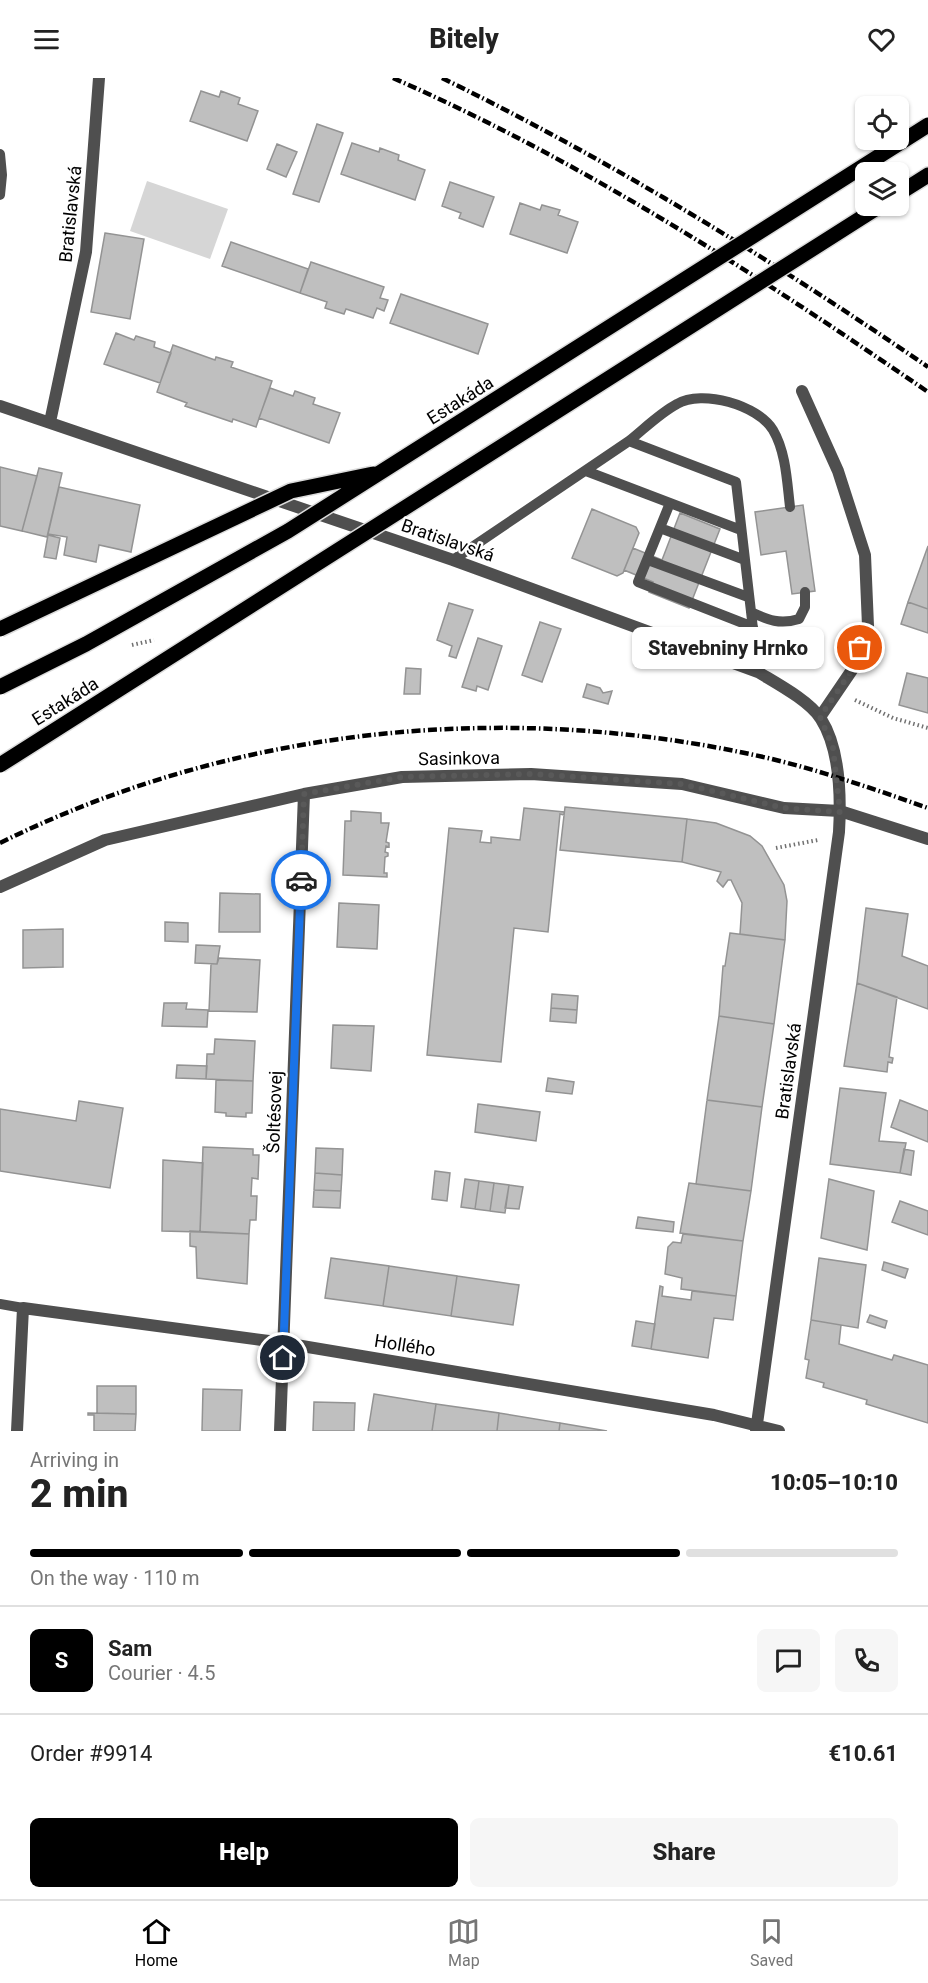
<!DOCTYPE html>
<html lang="en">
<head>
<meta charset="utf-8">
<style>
  :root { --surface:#fff; --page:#f6f6f6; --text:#222; --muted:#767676; --line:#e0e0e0; --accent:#000 }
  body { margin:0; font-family:Roboto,sans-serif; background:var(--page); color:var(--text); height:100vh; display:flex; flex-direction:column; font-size:22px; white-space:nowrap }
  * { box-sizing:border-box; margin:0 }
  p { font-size:20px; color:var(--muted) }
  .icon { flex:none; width:33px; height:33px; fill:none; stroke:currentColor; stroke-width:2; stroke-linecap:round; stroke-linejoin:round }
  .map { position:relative; height:1353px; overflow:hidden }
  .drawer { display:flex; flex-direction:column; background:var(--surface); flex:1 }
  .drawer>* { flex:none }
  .tools { position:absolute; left:855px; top:18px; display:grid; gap:12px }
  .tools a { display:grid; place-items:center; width:54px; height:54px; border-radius:9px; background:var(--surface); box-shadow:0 2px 4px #0004; font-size:30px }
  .pin { position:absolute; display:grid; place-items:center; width:51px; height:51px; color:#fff; margin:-26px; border:3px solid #fff; border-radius:50%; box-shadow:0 2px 6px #0007 }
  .courier { position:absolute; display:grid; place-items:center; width:60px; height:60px; margin:-30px; border:4px solid #1a73e8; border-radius:50%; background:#fff; color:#222; box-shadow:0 2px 8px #0007 }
  .bubble { position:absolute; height:42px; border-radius:9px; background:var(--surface); box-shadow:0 2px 4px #0004; font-size:20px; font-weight:800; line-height:42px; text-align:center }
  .summary em { font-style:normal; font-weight:800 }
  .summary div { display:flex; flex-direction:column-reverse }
  .summary { display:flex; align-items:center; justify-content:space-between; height:102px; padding:0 30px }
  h1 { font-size:39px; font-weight:800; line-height:45px }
  .bar { display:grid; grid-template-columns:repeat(4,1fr); gap:9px 6px; align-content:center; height:72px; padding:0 30px }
  .bar i { height:8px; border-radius:4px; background:var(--line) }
  .bar .active { background:var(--accent) }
  .bar p { grid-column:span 4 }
  .line { display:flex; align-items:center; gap:15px; padding:0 30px; border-top:2px solid var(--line) }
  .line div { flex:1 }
  .round { display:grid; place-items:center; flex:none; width:63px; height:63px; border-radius:9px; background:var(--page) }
  .button { display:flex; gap:12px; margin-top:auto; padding:12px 30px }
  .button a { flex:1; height:69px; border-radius:9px; background:var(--accent); color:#fff; font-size:24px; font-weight:800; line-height:69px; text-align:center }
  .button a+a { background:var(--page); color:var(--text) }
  header { display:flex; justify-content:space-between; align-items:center; height:78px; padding:0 30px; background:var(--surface); font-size:27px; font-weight:800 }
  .tab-bar { display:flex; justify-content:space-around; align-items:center; height:84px; border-top:2px solid var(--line); background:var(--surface); font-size:16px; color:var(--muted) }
  .tab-bar a { display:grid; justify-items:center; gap:3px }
  .tab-bar .active { color:var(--accent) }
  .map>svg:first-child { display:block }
  .green { fill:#d6d6d6 }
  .building { fill:#bfbfbf; stroke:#939393; stroke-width:1.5 }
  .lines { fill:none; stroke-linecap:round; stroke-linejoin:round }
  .primary-casing { stroke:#dbdbdb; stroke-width:18 }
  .path { stroke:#717171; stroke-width:4; stroke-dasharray:1.5 3; stroke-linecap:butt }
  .lane { stroke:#4f4f4f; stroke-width:10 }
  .street { stroke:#4f4f4f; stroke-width:12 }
  .primary { stroke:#000; stroke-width:15 }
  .rail { stroke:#000; stroke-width:4.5; stroke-dasharray:9 3 1.5 3; stroke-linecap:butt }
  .primary-bridge-casing { stroke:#dbdbdb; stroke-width:18; stroke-linecap:butt }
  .primary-bridge { stroke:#000; stroke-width:15 }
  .done { stroke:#595959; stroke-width:6; stroke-dasharray:0 10.8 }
  .route { stroke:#1a73e8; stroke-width:8 }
  .labels { text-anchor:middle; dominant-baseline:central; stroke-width:4.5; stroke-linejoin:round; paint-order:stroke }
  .street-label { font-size:18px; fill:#000; stroke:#fff }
</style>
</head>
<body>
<header><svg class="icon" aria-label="menu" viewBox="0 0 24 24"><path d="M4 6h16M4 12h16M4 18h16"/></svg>Bitely<svg class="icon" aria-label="heart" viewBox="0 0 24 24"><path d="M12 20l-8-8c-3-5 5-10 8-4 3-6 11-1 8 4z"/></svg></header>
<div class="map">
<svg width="928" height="1353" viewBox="0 0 928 1353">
  <rect width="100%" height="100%" fill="#fff"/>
  <path class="green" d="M147 103 228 131 210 181 130 153Z"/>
  <path class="building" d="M201 13 219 19 221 13 240 20 238 26 258 33 247 63 190 43Z
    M317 46 343 55 319 124 293 116Z
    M352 65 379 74 380 70 399 77 398 82 425 92 415 122 341 96Z
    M277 66 297 74 286 99 267 91Z
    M450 104 494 119 483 149 459 140 461 135 442 128Z
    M520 125 540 132 542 127 560 132 558 137 578 144 567 175 510 156Z
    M105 155 144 161 130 241 91 234Z
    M231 164 308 191 300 215 222 188Z
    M311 184 384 209 380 220 388 222 384 233 377 230 373 240 346 231 344 236 325 230 327 224 300 215Z
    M401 216 488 246 478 276 390 245Z
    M116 255 134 262 136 258 155 264 154 269 171 275 160 305 104 286Z
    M173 267 215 282 216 279 233 284 231 289 272 303 256 349 233 341 232 344 185 328 187 325 157 314Z
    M270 310 293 318 295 313 315 320 313 326 340 335 329 365 259 340Z
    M0 389 37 398 22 453 0 448Z
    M39 390 62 395 47 459 22 453Z
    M59 409 140 427 131 474 99 467 96 484 64 477 67 459 48 456Z
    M803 427 815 513 792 516 786 473 761 477 755 434Z
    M592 431 636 449 639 455 623 495 617 498 572 480Z
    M680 435 720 451 689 530 649 514 653 504 624 492 633 470 662 482Z
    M48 457 60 460 56 481 44 479Z
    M928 468V531L908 524Z
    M908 524 928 531V555L901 546Z
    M449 525 473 532 456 580 449 578 452 568 437 562Z
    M540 544 561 551 542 604 522 597Z
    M478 560 502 568 488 612 477 608 476 613 462 609Z
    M406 590 421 591 420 616H404Z
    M907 595 928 600V635L899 627Z
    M587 606 600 610 603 615 612 613 608 626 583 619Z
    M565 729 687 741 682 784 560 772Z
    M524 730 564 734V737L560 736 548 854 514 850 501 984 427 977 449 750 482 753 480 764 491 765V759L520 762Z
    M351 733 381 735V745H389L386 764 389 765V769L386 768 385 774 388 775V778L385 779 384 795H387V799L343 797 345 743H351Z
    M687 741 716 745 750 758 762 768 784 807 787 823 785 862 740 856 742 825 731 802H728L723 809 717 803 721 794 682 784Z
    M220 815 260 816V854H219Z
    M339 825 379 827 377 871 337 869Z
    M866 830 908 836 902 878 928 888V931L857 905Z
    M165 844 188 845V864L165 863Z
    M63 851V889L23 890V852Z
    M730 855 785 862 774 946 719 938 723 888H725Z
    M196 867 220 868 217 886 195 885Z
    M219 880 260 882 257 934 209 933 211 886H217Z
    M857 905 897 919 889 979 893 980 892 985 888 984 887 994 844 988Z
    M552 916 578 918 577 932 551 930Z
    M164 925H187L186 931 208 932 207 949 162 948Z
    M551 930 577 932 576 945 550 943Z
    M719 938 774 946 762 1029 707 1022Z
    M333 947 374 948 371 993 331 990Z
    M215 961 255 963 253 1003 206 1001 207 976H214Z
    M177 987 207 988 206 1001 176 1000Z
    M548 1000 574 1004 572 1016 546 1013Z
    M216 1002 253 1003 252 1035H246V1039L226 1038V1035L215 1034Z
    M840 1010 886 1015 879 1063 906 1065 900 1095 830 1086Z
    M707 1022 762 1029 751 1113 696 1106Z
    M900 1022 928 1033V1064L891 1049Z
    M79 1023 123 1030 110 1110 0 1093V1031L76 1043Z
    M478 1026 540 1034 536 1063 475 1054Z
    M203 1069 253 1071V1077H259L258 1101 252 1100 251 1118H257L256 1142H250L249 1156 200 1154Z
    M316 1070 343 1071 342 1097 315 1095Z
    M904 1071 914 1073 911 1097 900 1095Z
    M163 1082 203 1085 200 1154 162 1153Z
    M435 1093 450 1095 447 1123 432 1121Z
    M315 1095 342 1097 341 1113 314 1112Z
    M465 1101 479 1103 475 1131 461 1129Z
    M829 1101 874 1113 867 1172 821 1160Z
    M479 1103 494 1105 490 1133 475 1131Z
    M494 1105 509 1107 505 1135 490 1133Z
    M689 1105 751 1113 743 1163 680 1155Z
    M509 1107 523 1109 519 1131 505 1130Z
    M314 1112 341 1113 340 1130 313 1129Z
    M900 1123 928 1133V1157L892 1144Z
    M638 1139 674 1144 673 1154 636 1150Z
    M190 1153 249 1156 247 1206 197 1200 196 1169 190 1168Z
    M683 1156 743 1163 736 1218 681 1211 682 1200 665 1196 668 1169 673 1164 681 1165Z
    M331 1180 389 1188 383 1228 325 1220Z
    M819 1180 866 1187 858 1250 811 1242Z
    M884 1184 908 1191 905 1200 882 1192Z
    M389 1188 457 1198 451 1238 383 1228Z
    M457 1198 519 1207 513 1247 451 1238Z
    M660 1208 663 1209 662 1218 691 1222 692 1213 736 1218 733 1242 714 1240 708 1280 651 1271Z
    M870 1237 887 1243 885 1250 867 1244Z
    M811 1242 841 1247 839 1266 892 1282 894 1277 928 1287V1345L866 1326 867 1322 823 1309 824 1305 806 1300 809 1282 805 1281Z
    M636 1243 655 1246 651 1271 632 1268Z
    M97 1308H136V1336L97 1335Z
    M203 1311 242 1312 240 1353H202Z
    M374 1316 436 1326 432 1353H368Z
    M314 1324 355 1325 354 1353H313Z
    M436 1326 499 1335 497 1353H432Z
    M88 1335 136 1336 135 1353H94V1337H88Z
    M499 1335 560 1345 559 1353H497Z
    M560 1345 607 1353H559Z"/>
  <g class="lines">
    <defs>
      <path id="primary" d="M898 116 928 97"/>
    </defs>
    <use href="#primary" class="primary-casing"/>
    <path class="path" d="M132 567 154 562
      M855 622 893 640 928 650
      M776 770 818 762"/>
    <path class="lane" d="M0 76 2 97 0 117
      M629 363C644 351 660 335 677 326 702 311 758 327 773 352 786 374 787 404 790 429
      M586 393 741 452
      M670 425 638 504 753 549
      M660 450 745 482
      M453 482 629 363 736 404 758 594
      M648 482 748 519
      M751 534C768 542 780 547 799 541L805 529V514
      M0 1226 23 1230"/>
    <path class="street" d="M802 313 838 393 865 477 868 548 852 592 820 639
      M0 328 453 482 758 594C776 605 810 623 821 641 840 671 841 719 839 754L756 1353
      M50 344 86 174 99 0
      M0 809 105 762 304 716 402 699 531 696 682 706 784 730 840 733 928 761
      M17 1353 23 1230 284 1265 714 1337 779 1353
      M280 1353 304 716"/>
    <use href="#primary" class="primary"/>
    <path class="rail" d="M393 0C582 83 758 197 928 314
      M442 0C612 83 772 182 928 289
      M0 765C238 647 514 621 772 681 825 694 877 712 928 730"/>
    <defs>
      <path id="primary-bridge" d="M0 551 291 413 373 396
        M0 609 86 566 288 453 928 47
        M0 687 880 128"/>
    </defs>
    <use href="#primary-bridge" class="primary-bridge-casing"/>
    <use href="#primary-bridge" class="primary-bridge"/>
  </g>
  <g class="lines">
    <path class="done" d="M301 802 304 716 402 699 531 696 682 706 784 730 840 734 833 670 820 639 852 592 860 570"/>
    <path class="route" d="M283 1280 301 802"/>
  </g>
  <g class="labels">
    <g class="street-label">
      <text transform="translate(70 136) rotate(-84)">Bratislavská</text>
      <text transform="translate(460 322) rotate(-32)">Estakáda</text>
      <text transform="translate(448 462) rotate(19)">Bratislavská</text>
      <text transform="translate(65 623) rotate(-32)">Estakáda</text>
      <text transform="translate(459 680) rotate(-1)">Sasinkova</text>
      <text transform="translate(788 993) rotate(-82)">Bratislavská</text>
      <text transform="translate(274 1034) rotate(-88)">Šoltésovej</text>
      <text transform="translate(405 1267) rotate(9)">Hollého</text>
    </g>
  </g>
</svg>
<div class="tools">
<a><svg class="icon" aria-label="locate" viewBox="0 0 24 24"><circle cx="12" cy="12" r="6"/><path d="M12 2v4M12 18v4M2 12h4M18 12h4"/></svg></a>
<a><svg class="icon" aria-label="layers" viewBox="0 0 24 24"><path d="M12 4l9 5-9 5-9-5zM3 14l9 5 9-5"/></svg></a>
</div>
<div class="pin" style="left:860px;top:570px;background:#ea580c"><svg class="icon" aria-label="bag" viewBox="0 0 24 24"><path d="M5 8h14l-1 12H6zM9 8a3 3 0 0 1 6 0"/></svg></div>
<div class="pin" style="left:283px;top:1280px;background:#1f2937"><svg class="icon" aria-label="home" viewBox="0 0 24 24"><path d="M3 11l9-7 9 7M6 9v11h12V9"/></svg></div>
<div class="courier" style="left:301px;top:802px"><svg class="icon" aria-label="car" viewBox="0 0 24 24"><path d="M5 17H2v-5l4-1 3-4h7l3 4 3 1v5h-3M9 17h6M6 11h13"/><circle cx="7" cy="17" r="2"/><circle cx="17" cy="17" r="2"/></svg></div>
<div class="bubble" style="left:632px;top:549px;width:192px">Stavebniny Hrnko</div>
</div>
<section class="drawer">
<div class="summary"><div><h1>2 min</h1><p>Arriving in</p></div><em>10:05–10:10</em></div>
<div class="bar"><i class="active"></i><i class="active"></i><i class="active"></i><i></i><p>On the way · 110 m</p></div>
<div class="line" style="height:108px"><b class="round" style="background:var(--accent);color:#fff">S</b><div><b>Sam</b><p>Courier · 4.5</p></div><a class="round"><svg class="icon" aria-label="chat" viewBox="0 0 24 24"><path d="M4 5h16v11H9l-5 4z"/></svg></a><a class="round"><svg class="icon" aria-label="phone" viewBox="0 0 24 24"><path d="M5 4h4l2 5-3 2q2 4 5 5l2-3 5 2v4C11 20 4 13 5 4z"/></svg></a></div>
<div class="line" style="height:78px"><div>Order #9914</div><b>€10.61</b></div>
<div class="button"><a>Help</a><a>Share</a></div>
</section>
<nav class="tab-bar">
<a class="active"><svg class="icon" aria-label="home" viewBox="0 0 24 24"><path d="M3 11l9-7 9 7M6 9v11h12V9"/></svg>Home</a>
<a><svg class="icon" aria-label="map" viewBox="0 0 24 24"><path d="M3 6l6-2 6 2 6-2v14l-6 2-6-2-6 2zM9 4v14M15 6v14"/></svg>Map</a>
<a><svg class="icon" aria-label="saved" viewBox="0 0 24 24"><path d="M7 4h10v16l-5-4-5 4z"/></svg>Saved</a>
</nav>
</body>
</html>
